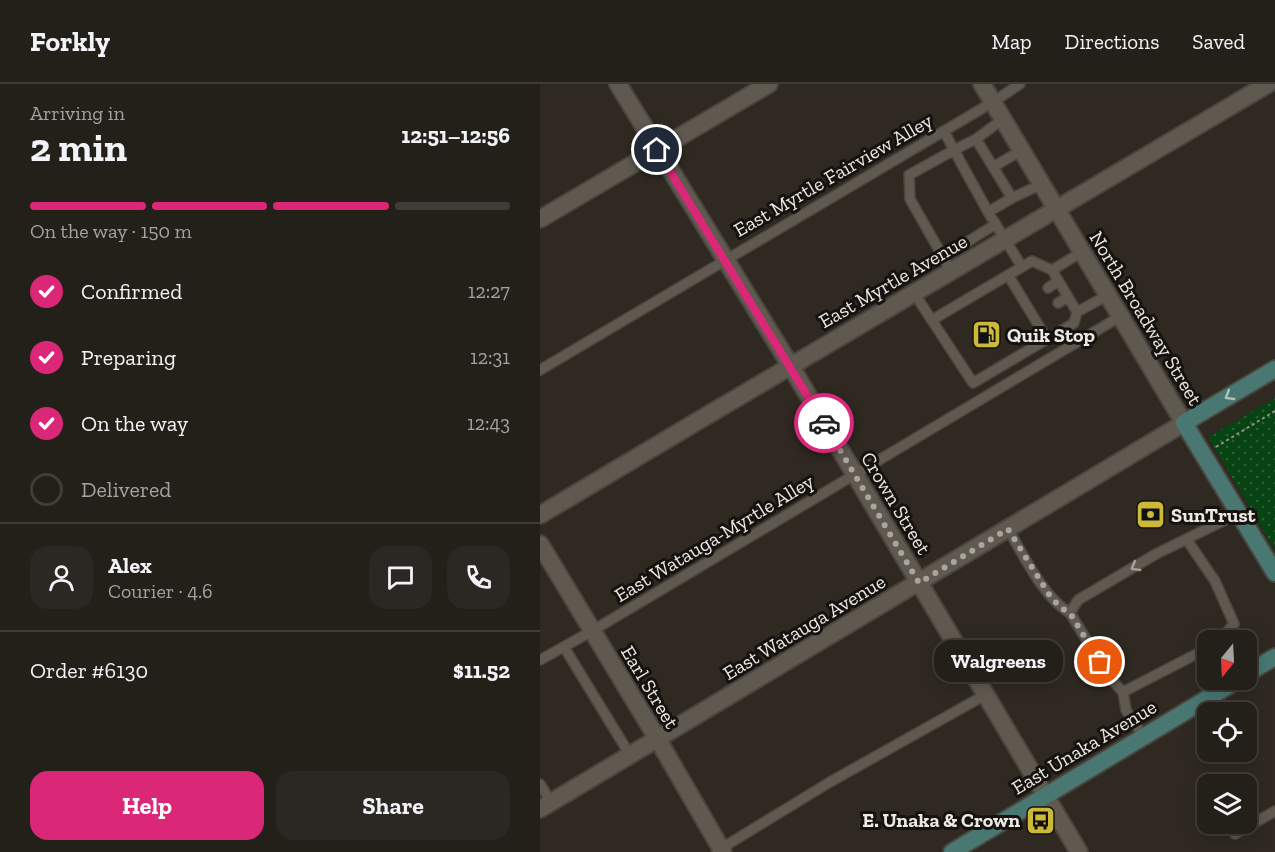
<!DOCTYPE html>
<html lang="en">
<head>
<meta charset="utf-8">
<style>
  :root { --surface:#231f19; --page:#2b2722; --text:#f1f3f6; --muted:#a3a2a2; --line:#403d38; --accent:#db2777 }
  body { margin:0; font-family:"Zilla Slab",serif; background:var(--page); color:var(--text); height:100vh; display:flex; flex-direction:column; font-size:22px; white-space:nowrap }
  * { box-sizing:border-box; margin:0 }
  p { font-size:20px; color:var(--muted) }
  .icon { flex:none; width:33px; height:33px; fill:none; stroke:currentColor; stroke-width:2; stroke-linecap:round; stroke-linejoin:round }
  .map { position:relative; flex:1; overflow:hidden }
  .sheet { display:flex; flex-direction:column; background:var(--surface); width:540px }
  .sheet>* { flex:none }
  .needle { width:39px; rotate:198deg }
  .buttons { position:absolute; left:657px; top:546px; display:grid; gap:12px }
  .buttons a { display:grid; place-items:center; width:60px; height:60px; border-radius:12px; background:var(--surface); box-shadow:0 3px 15px #0003,0 0 0 2px var(--line); font-size:30px }
  .pin { position:absolute; display:grid; place-items:center; width:51px; height:51px; color:#fff; margin:-26px; border:3px solid #fff; border-radius:50%; box-shadow:0 2px 6px #0007 }
  .courier { position:absolute; display:grid; place-items:center; width:60px; height:60px; margin:-30px; border:4px solid #db2777; border-radius:50%; background:#fff; color:#222; box-shadow:0 2px 8px #0007 }
  .bubble { position:absolute; height:42px; border-radius:18px; background:var(--surface); box-shadow:0 3px 15px #0003,0 0 0 2px var(--line); font-size:20px; font-weight:700; line-height:42px; text-align:center }
  .headline em { font-style:normal; font-weight:700 }
  .headline div { display:flex; flex-direction:column-reverse }
  .headline { display:flex; align-items:center; justify-content:space-between; height:102px; padding:0 30px }
  h1 { font-size:39px; font-weight:700; line-height:45px }
  .bar { display:grid; grid-template-columns:repeat(4,1fr); gap:9px 6px; align-content:center; height:72px; padding:0 30px }
  .bar i { height:8px; border-radius:4px; background:var(--line) }
  .bar .current { background:var(--accent) }
  .bar p { grid-column:span 4 }
  .line { display:flex; align-items:center; gap:15px; padding:0 30px; border-top:2px solid var(--line) }
  .line div { flex:1 }
  .round { display:grid; place-items:center; flex:none; width:63px; height:63px; border-radius:18px; background:var(--page) }
  ol { padding:0 30px; list-style:none }
  li { display:flex; align-items:center; gap:18px; height:66px }
  li p { margin-inline-start:auto }
  li .icon { padding:6px; border-radius:50%; background:var(--accent); color:#fff; stroke-width:4 }
  li:last-child { color:var(--muted) }
  li i { width:33px; height:33px; border:3px solid var(--line); border-radius:50% }
  .cta { display:flex; gap:12px; margin-top:auto; padding:12px 30px }
  .cta a { flex:1; height:69px; border-radius:18px; background:var(--accent); color:#fff; font-size:24px; font-weight:700; line-height:69px; text-align:center }
  .cta a+a { background:var(--page); color:var(--text) }
  header { display:flex; align-items:center; gap:36px; box-sizing:border-box; height:84px; padding:0 30px; background:var(--surface); border-bottom:2px solid var(--line) }
  header strong { font-size:28px }
  nav { display:flex; gap:33px; margin-inline-start:auto; font-size:21px }
  main { display:flex; flex:1; min-height:0 }
  .map>svg:first-child { display:block }
  .park { fill:url(#park-dots) }
  .lines { fill:none; stroke-linecap:round; stroke-linejoin:round }
  .service-casing { stroke:#4a453f; stroke-width:12 }
  .minor-casing { stroke:#4a453f; stroke-width:20 }
  .tertiary-casing { stroke:#4a453f; stroke-width:20 }
  .secondary-casing { stroke:#4a453f; stroke-width:20 }
  .path { stroke:#95918a; stroke-width:2; stroke-dasharray:3 3; stroke-linecap:butt }
  .service { stroke:#605950; stroke-width:9 }
  .minor { stroke:#605950; stroke-width:16 }
  .tertiary { stroke:#605950; stroke-width:16 }
  .secondary { stroke:#497872; stroke-width:16 }
  .oneway { stroke:#b3c1bb }
  .oneway2 { stroke:#a6a09a }
  .done { stroke:#aaa59f; stroke-width:6; stroke-dasharray:0 10.8 }
  .route { stroke:#db2777; stroke-width:8 }
  .labels { text-anchor:middle; dominant-baseline:central; stroke-width:6; stroke-linejoin:round; paint-order:stroke }
  .street-label { font-size:20px; fill:#ece8e3; stroke:#15120f }
  .poi-label { font-size:20px; font-weight:bold; fill:#ece8e3; stroke:#15120f; text-anchor:start }
</style>
</head>
<body>
<header>
<strong>Forkly</strong>
<nav><a>Map</a><a>Directions</a><a>Saved</a></nav>
</header>
<main>
<section class="sheet">
<div class="headline"><div><h1>2 min</h1><p>Arriving in</p></div><em>12:51–12:56</em></div>
<div class="bar"><i class="current"></i><i class="current"></i><i class="current"></i><i></i><p>On the way · 150 m</p></div>
<ol>
<li><svg class="icon" aria-label="check" viewBox="0 0 24 24"><path d="M5 12l5 5 9-10"/></svg>Confirmed<p>12:27</p></li>
<li><svg class="icon" aria-label="check" viewBox="0 0 24 24"><path d="M5 12l5 5 9-10"/></svg>Preparing<p>12:31</p></li>
<li><svg class="icon" aria-label="check" viewBox="0 0 24 24"><path d="M5 12l5 5 9-10"/></svg>On the way<p>12:43</p></li>
<li><i></i>Delivered</li>
</ol>
<div class="line" style="height:108px"><a class="round"><svg class="icon" aria-label="person" viewBox="0 0 24 24"><circle cx="12" cy="8" r="4"/><path d="M4 21q1-7 8-7t8 7"/></svg></a><div><b>Alex</b><p>Courier · 4.6</p></div><a class="round"><svg class="icon" aria-label="chat" viewBox="0 0 24 24"><path d="M4 5h16v11H9l-5 4z"/></svg></a><a class="round"><svg class="icon" aria-label="phone" viewBox="0 0 24 24"><path d="M5 4h4l2 5-3 2q2 4 5 5l2-3 5 2v4C11 20 4 13 5 4z"/></svg></a></div>
<div class="line" style="height:78px"><div>Order #6130</div><b>$11.52</b></div>
<div class="cta"><a>Help</a><a>Share</a></div>
</section>
<div class="map">
<svg width="735" height="768" viewBox="0 0 735 768">
  <defs>
    <pattern id="park-dots" width="8" height="8" patternUnits="userSpaceOnUse" patternTransform="scale(1.5)"><rect width="8" height="8" fill="#074313"/><path d="M2 2h.1M6 6h.1" fill="none" stroke="#2b5e35" stroke-width="1.8" stroke-linecap="round"/></pattern>
  </defs>
  <rect width="100%" height="100%" fill="#2f2921"/>
  <path class="park" d="M735 314V466L668 353Z"/>
  <g class="lines">
    <defs>
      <path id="service" d="M404 47 414 66 436 55
        M453 83 482 66
        M472 114 502 100
        M448 128 482 183
        M542 168 512 186 537 228 568 211
        M403 173 456 140
        M411 187 370 115 369 91 414 66 448 128 472 114 436 55 463 35
        M468 191 507 255
        M508 204 518 197
        M374 209 433 299 534 239 537 228
        M518 219 528 213
        M392 236 492 177 512 186
        M0 286 453 18 480 0
        M468 445C484 472 503 513 530 529L570 594 583 608 668 564
        M647 456 675 497 694 540 680 556
        M530 529 538 516 616 470 699 429
        M24 563 90 671
        M0 576 52 547 581 232
        M583 608 586 626 603 652
        M0 700 11 718
        M695 750 735 727
        M177 767 290 698 445 611"/>
      <path id="minor" d="M78 0 250 281 539 768
        M0 431C242 286 486 144 728 0
        M0 460 117 654 183 768
        M0 725 644 339"/>
      <path id="tertiary" d="M442 0 644 339
        M0 135 229 0"/>
      <path id="secondary" d="M735 285 644 339 735 489
        M706 590 735 573
        M412 768 698 596"/>
    </defs>
    <use href="#service" class="service-casing"/>
    <use href="#minor" class="minor-casing"/>
    <use href="#tertiary" class="tertiary-casing"/>
    <use href="#secondary" class="secondary-casing"/>
    <path class="path" d="M676 363 735 327"/>
    <use href="#service" class="service"/>
    <use href="#minor" class="minor"/>
    <use href="#tertiary" class="tertiary"/>
    <use href="#secondary" class="secondary"/>
  </g>
  <defs><path id="oneway-chevron" d="M-2-3.5L2.5 0L-2 3.5" fill="none" stroke-width="1.6" stroke-linecap="round" stroke-linejoin="round" transform="scale(1.5)"/></defs>
  <use class="oneway" href="#oneway-chevron" transform="translate(689 312) rotate(149)"/>
  <use class="oneway2" href="#oneway-chevron" transform="translate(595 483) rotate(149)"/>
  <g class="lines">
    <path class="done" d="M284 339 379 499 468 445 510 512 521 524 530 529 560 578"/>
    <path class="route" d="M117 66 284 339"/>
  </g>
  <defs>
    <symbol id="fuel-square" viewBox="-11 -11 22 22"><rect x="-9" y="-9" width="18" height="18" rx="4" fill="#cdb938" stroke="#15120f"/><path d="M-5.5-6h7V0h2V4h1.3V-2.5L3-4.5l.8-.8L6-3V5H2.5V1h-1V6h-7ZM-4.2-4.7v3.2H.2V-4.7Z" fill="#111"/></symbol>
    <symbol id="bank-square" viewBox="-11 -11 22 22"><rect x="-9" y="-9" width="18" height="18" rx="4" fill="#cdb938" stroke="#15120f"/><path d="M-6-4H6V4H-6ZM0-2.3a2.3 2.3 0 1 0 0 4.6a2.3 2.3 0 1 0 0-4.6Z" fill="#111"/></symbol>
    <symbol id="bus-square" viewBox="-11 -11 22 22"><rect x="-9" y="-9" width="18" height="18" rx="4" fill="#cdb938" stroke="#15120f"/><path d="M-5-6H5V4H4V6H2V4H-2V6H-4V4H-5ZM-3.5-4V0h7V-4ZM-3.5 1.2v1.5H-2V1.2ZM2 1.2v1.5H3.5V1.2Z" fill="#111"/></symbol>
  </defs>
  <g fill-rule="evenodd">
    <use href="#fuel-square" x="430" y="234" width="33" height="33"/>
    <use href="#bank-square" x="594" y="414" width="33" height="33"/>
    <use href="#bus-square" x="484" y="720" width="33" height="33"/>
  </g>
  <g class="labels">
    <g class="street-label">
      <text transform="translate(293 91) rotate(-30)">East Myrtle Fairview Alley</text>
      <text transform="translate(353 197) rotate(-30)">East Myrtle Avenue</text>
      <text transform="translate(606 234) rotate(59)">North Broadway Street</text>
      <text transform="translate(356 419) rotate(59)">Crown Street</text>
      <text transform="translate(174 454) rotate(-31)">East Watauga-Myrtle Alley</text>
      <text transform="translate(264 543) rotate(-31)">East Watauga Avenue</text>
      <text transform="translate(110 603) rotate(59)">Earl Street</text>
      <text transform="translate(544 663) rotate(-31)">East Unaka Avenue</text>
    </g>
    <g class="poi-label">
      <text x="467" y="251">Quik Stop</text>
      <text x="631" y="431">SunTrust</text>
      <text x="480" y="736" text-anchor="end">E. Unaka &amp; Crown</text>
    </g>
  </g>
</svg>
<div class="buttons">
<a><svg class="needle" viewBox="-14 -14 28 28"><path d="M0-13l5 13h-10z" fill="#e53935"/><path d="M0 13l5-13h-10z" fill="#a3a2a2"/></svg></a>
<a><svg class="icon" aria-label="locate" viewBox="0 0 24 24"><circle cx="12" cy="12" r="6"/><path d="M12 2v4M12 18v4M2 12h4M18 12h4"/></svg></a>
<a><svg class="icon" aria-label="layers" viewBox="0 0 24 24"><path d="M12 4l9 5-9 5-9-5zM3 14l9 5 9-5"/></svg></a>
</div>
<div class="pin" style="left:560px;top:578px;background:#ea580c"><svg class="icon" aria-label="bag" viewBox="0 0 24 24"><path d="M5 8h14l-1 12H6zM9 8a3 3 0 0 1 6 0"/></svg></div>
<div class="pin" style="left:117px;top:66px;background:#1f2937"><svg class="icon" aria-label="home" viewBox="0 0 24 24"><path d="M3 11l9-7 9 7M6 9v11h12V9"/></svg></div>
<div class="courier" style="left:284px;top:339px"><svg class="icon" aria-label="car" viewBox="0 0 24 24"><path d="M5 17H2v-5l4-1 3-4h7l3 4 3 1v5h-3M9 17h6M6 11h13"/><circle cx="7" cy="17" r="2"/><circle cx="17" cy="17" r="2"/></svg></div>
<div class="bubble" style="left:394px;top:556px;width:129px">Walgreens</div>
</div>
</main>
</body>
</html>
